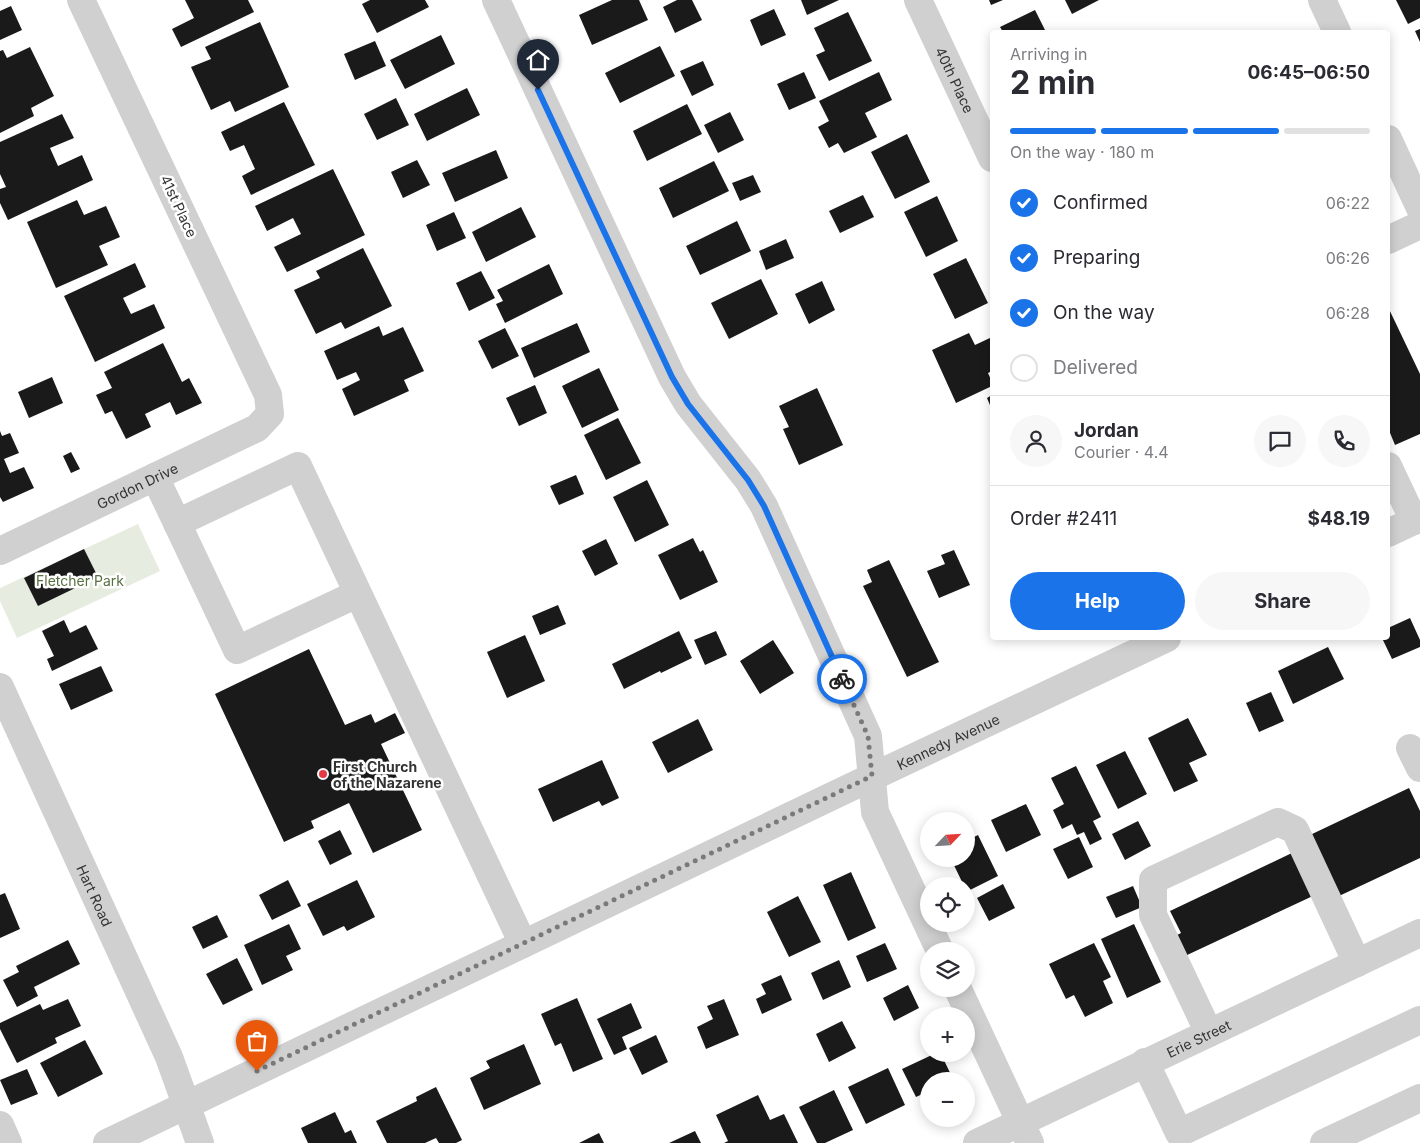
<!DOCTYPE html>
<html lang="en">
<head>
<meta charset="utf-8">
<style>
  :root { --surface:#fff; --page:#f7f7f7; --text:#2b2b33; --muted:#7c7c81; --line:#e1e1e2; --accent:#1a73e8 }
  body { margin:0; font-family:Inter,sans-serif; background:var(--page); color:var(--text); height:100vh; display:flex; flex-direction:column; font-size:19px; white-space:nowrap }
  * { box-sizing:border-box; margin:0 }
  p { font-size:16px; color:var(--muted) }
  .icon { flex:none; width:28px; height:28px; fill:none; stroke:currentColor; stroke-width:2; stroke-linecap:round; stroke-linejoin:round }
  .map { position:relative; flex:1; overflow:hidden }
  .drawer { position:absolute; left:990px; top:30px; width:400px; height:610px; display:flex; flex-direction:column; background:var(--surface); border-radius:5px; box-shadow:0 2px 12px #0003 }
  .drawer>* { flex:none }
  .needle { width:32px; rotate:65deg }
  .fabs { position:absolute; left:920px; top:812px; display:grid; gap:10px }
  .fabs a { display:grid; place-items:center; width:55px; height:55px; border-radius:50%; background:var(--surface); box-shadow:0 2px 12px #0003; font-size:25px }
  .pin { position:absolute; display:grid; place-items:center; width:42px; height:42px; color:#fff; margin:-51px -21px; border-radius:50% 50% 50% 0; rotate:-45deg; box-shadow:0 0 5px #0007 }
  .pin .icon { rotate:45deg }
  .courier { position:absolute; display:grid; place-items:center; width:50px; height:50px; margin:-25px; border:4px solid #1a73e8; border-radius:50%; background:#fff; color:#222; box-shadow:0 1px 6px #0007 }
  .overview em { font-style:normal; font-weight:700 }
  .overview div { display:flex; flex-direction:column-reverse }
  .overview { display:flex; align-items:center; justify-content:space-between; height:85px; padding:0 20px }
  h1 { font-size:32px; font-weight:700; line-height:38px }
  .bar { display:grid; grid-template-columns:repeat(4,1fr); gap:8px 5px; align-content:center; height:60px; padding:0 20px }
  .bar i { height:6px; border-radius:4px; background:var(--line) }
  .bar .on { background:var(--accent) }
  .bar p { grid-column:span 4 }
  .line { display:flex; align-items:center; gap:12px; padding:0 20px; border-top:1px solid var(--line) }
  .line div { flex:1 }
  .round { display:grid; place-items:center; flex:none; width:52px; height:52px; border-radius:26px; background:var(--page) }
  ol { padding:0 20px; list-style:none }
  li { display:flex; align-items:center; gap:15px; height:55px }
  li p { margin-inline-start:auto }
  li .icon { padding:5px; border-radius:50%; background:var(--accent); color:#fff; stroke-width:4 }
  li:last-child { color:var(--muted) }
  li i { width:28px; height:28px; border:2px solid var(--line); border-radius:50% }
  .action { display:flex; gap:10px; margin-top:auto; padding:10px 20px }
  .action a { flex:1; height:58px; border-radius:30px; background:var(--accent); color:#fff; font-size:20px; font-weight:700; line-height:58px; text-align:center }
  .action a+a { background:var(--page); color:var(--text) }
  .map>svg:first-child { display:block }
  .green { fill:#e6ecdf }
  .building { fill:#1a1a1a }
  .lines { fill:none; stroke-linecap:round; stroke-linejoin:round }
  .minor { stroke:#d0d0d0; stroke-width:28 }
  .done { stroke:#7a7a7a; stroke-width:5; stroke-dasharray:0 9 }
  .route { stroke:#1a73e8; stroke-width:6 }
  .poi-dot { fill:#e63946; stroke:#fff; stroke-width:2 }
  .labels { text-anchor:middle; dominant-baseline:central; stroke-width:5; stroke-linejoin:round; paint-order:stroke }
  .street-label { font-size:14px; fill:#333; stroke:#fff }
  .park-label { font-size:14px; fill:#56703f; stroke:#fff }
  .poi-label { font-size:14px; font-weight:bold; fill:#333; stroke:#fff; text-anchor:start }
</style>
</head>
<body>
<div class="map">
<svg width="1420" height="1143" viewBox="0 0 1420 1143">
  <rect width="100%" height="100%" fill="#fff"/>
  <path class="green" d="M138 524 160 571 17 638 0 601V588Z"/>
  <path class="building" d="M185 0H248L254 12 181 47 172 29 194 18Z
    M370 0H425L429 7 377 33 362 4Z
    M612 0H639L648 20 592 45 579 15Z
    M677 0H692L702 20 675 33 663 7Z
    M801 0H839L807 15Z
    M989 0H1003L991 5Z
    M1065 0H1099L1072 14Z
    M1396 0H1420V18L1408 24Z
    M11 6 22 30 0 40V11Z
    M774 9 786 35 761 46 750 20Z
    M1035 10 1046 32H1003L1000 27Z
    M848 12 872 61 829 81 816 55 825 51 814 28Z
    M260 22 289 87 235 112 230 101 211 110 191 67 211 59 205 47Z
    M1420 29V42L1415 31Z
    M441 35 455 64 405 89 390 60Z
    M375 41 386 66 355 80 344 54Z
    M660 46 675 76 620 103 605 73Z
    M30 47 54 96 31 108 34 116 0 133V51L3 50 7 58Z
    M703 61 714 85 692 96 680 71Z
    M804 72 816 98 789 110 777 84Z
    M879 72 892 100 865 113 877 137 844 153 838 143 829 148 818 127 829 121 819 101Z
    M467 88 480 115 427 141 414 114Z
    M396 98 409 125 377 140 364 114Z
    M284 102 315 165 251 195 242 176 255 169 244 145 230 151 221 132Z
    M687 104 702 134 647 161 633 131Z
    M730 112 744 140 718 153 704 125Z
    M62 114 74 138 50 148 58 166 82 155 93 180 8 220 0 203V189L6 187 0 174V142Z
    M907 134 930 182 895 199 871 152Z
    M496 150 508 178 455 202 442 173Z
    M417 160 430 185 403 198 391 172Z
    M714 161 729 191 673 218 659 188Z
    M333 169 365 235 287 272 274 247 301 234 293 218 267 231 255 206Z
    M753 175 761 192 740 201 732 183Z
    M863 195 874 217 840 233 829 211Z
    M937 196 958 241 926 257 904 212Z
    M77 200 84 215 106 206 120 237 99 246 108 265 56 288 27 222Z
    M521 207 536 237 486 262 472 232Z
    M454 212 466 238 437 251 426 225Z
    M737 221 751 251 700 275 686 246Z
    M786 239 794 258 766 270 759 251Z
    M363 248 392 306 345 329 341 322 316 334 294 290 320 278 316 271Z
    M966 258 988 303 955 319 933 274Z
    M135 263 146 287 123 298 131 314 154 304 165 328 95 362 64 296Z
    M549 264 563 294 505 323 496 304 503 301 497 290Z
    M481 271 495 298 469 311 456 283Z
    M761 279 778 314 729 339 711 303Z
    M822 281 835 310 809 324 795 294Z
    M1388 307 1420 374V434L1395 445 1388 428Z
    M577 323 590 352 534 378 521 348Z
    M379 326 383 336 403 327 424 371 404 380 409 391 354 416 342 389 360 380 356 372 337 380 324 351Z
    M505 328 519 356 492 369 478 341Z
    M969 333 975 345 992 337V371L988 373 992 382V386L956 403 932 350Z
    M163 343 182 382 189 378 202 403 176 415 170 402 145 414 151 427 126 439 112 411 105 414 96 395 112 388 104 372Z
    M599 368 619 410 582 428 562 386Z
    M52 377 63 403 29 418 18 392Z
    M535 385 547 413 519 426 506 398Z
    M817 388 843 445 799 465 783 429 789 427 779 406Z
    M992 395V410L987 398Z
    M618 418 641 463 606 480 584 435Z
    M0 431 2 436 10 433 19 453 4 459 10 473 24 467 34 488 3 502 0 497Z
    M71 452 80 469 71 473 63 456Z
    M576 475 584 494 559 505 550 486Z
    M647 480 669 525 635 542 613 497Z
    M693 538 700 552 703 550 718 582 680 600 658 555Z
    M606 539 618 564 595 576 582 551Z
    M84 549 98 577 38 606 24 578Z
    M954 550 970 585 939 598 927 571 945 564 941 555Z
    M889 560 939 662 907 677 863 586 872 582 867 570Z
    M558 605 566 624 540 635 532 616Z
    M1410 618 1420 640V647L1392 659 1382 638H1388V628Z
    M64 620 70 633 86 625 98 649 52 671 47 659 54 656 42 631Z
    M679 631 692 658 661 673 660 671 624 689 612 664Z
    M716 631 727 655 705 665 694 640Z
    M525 635 545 681 507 698 487 652Z
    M773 640 794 673 760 694 740 661Z
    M1328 647 1344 679 1293 704 1278 671Z
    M309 649 345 725 371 714 375 723 395 713 405 733 381 744 422 830 373 853 349 803 311 821 314 828 284 842 215 694Z
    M101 666 113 691 71 710 59 684Z
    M1271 692 1284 721 1259 732 1246 703Z
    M1188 718 1207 755 1189 763 1198 781 1174 792 1148 738Z
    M698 719 713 750 668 773 652 742Z
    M1125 751 1147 794 1118 809 1096 765Z
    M602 760 619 798 602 806 599 801 553 822 538 789Z
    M1076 766 1101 817 1093 821 1102 839 1090 845 1084 832 1077 835 1072 824 1062 829 1053 810 1064 804 1051 778Z
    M1409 788 1420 811V858L1339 896 1310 835Z
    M1026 804 1041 835 1006 852 991 820Z
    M1138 821 1151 846 1125 860 1112 834Z
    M340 830 352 854 330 865 318 841Z
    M978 835 998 876 966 892V886H964L951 859H966V841Z
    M1079 837 1093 867 1068 879 1053 849Z
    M1294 852 1315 895 1185 956 1175 936 1181 933 1170 911Z
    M851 872 876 928 848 941 823 885Z
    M288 880 301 906 272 920 259 895Z
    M357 880 375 917 347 931 344 926 323 936 307 904Z
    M1003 884 1015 908 989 921 977 898Z
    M1133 886 1142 907 1116 918 1106 897Z
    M5 893 20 929 0 938V895Z
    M798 896 821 942 789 957 767 912Z
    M217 915 228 937 203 949 192 927Z
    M289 924 301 949 286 956 293 970 262 985 244 945Z
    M1134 924 1161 982 1127 998 1101 939Z
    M68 940 80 964 34 987 38 996 17 1007 3 980 19 972 16 966Z
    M885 943 897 969 867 982 856 956Z
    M1094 943 1111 977 1103 981 1113 1003 1085 1017 1074 995 1066 999 1049 964Z
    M237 958 253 990 223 1005 206 974Z
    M839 960 851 987 823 1000 811 973Z
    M781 975 792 1000 762 1014 756 999 766 994 761 984Z
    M908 985 919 1008 894 1021 883 998Z
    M577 998 603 1059 573 1072 561 1043 555 1046 541 1014Z
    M68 999 81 1026 55 1038 57 1043 17 1063 0 1029V1023L40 1004 43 1010Z
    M724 999 739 1035 706 1049 697 1027 713 1019 707 1006Z
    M631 1003 642 1028 622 1037 627 1049 614 1055 597 1019Z
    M842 1021 856 1048 829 1062 816 1034Z
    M656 1035 668 1062 642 1075 629 1048Z
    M85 1040 103 1074 58 1097 40 1063Z
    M524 1044 541 1084 484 1110 470 1078 490 1068 486 1061Z
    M934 1054H941L953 1079 950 1081H929V1091L916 1097 902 1069Z
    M888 1068 905 1105 866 1124 848 1087Z
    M27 1069 38 1094 11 1105 0 1080Z
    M436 1087 462 1140 456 1143H439L436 1138 425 1143H387L376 1121 417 1101 416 1097Z
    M834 1090 853 1130 825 1143H817L799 1107Z
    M758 1095 770 1120 784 1114 798 1143H724L728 1141 716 1115Z
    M335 1112 345 1133 351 1130 357 1143H308L301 1128Z
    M695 1131 701 1143H669Z
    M599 1133 604 1143H579Z"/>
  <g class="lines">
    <g class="minor">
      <path d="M496 0 672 377 688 404 748 480 764 506 868 736 875 812 940 951"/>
      <path id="s1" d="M918 0 992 158"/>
      <path d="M1322 0 1337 32"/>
      <path d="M1388 139 1420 208"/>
      <path d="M1388 240 1420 225"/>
      <path d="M1388 466 1414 521"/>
      <path d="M155 477 177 523"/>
      <path d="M1388 533 1420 518"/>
      <path id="s2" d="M0 551 257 428 270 414 268 395 81 0"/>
      <path d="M357 594 237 650 177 523 298 466 523 944"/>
      <path id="s3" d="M0 687 169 1057 200 1143"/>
      <path d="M1410 748 1420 768"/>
      <path d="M958 989 1030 1143"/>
      <path d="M1209 1033 1153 915V880L1278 822 1295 830 1357 963"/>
      <path d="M1145 1062 1179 1133 1420 1020"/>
      <path d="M0 1125 8 1143"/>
      <path id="s4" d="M107 1143 872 777 1167 638"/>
      <path id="s5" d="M977 1143 1420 933"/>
      <path d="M1324 1143 1420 1098"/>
    </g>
  </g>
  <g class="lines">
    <path class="done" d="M257 1071 872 776 868 736 842 679"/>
    <path class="route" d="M538 90 672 377 688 404 748 480 764 506 842 679"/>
  </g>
  <circle class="poi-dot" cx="323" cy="774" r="5"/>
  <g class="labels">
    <g class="street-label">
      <text stroke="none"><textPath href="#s1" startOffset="88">40th Place</textPath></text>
      <text transform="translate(179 206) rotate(65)">41st Place</text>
      <text stroke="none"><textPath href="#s2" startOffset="152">Gordon Drive</textPath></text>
      <text stroke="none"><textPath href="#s4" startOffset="932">Kennedy Avenue</textPath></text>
      <text stroke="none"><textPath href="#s3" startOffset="229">Hart Road</textPath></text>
      <text stroke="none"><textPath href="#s5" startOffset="245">Erie Street</textPath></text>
    </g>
    <g class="park-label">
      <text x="80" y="580">Fletcher Park</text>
    </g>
    <g class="poi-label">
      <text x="333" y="766">First Church<tspan x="333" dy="16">of the Nazarene</tspan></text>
    </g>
  </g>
</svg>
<div class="fabs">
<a><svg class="needle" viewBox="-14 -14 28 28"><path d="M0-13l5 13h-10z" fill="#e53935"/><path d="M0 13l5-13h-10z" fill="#7c7c81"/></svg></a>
<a><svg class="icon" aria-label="locate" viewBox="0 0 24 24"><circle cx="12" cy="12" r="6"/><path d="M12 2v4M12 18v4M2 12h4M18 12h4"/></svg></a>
<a><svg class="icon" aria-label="layers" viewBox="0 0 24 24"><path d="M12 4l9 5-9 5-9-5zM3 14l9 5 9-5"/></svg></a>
<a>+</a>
<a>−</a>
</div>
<div class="pin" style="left:257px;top:1071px;background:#ea580c"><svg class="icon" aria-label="bag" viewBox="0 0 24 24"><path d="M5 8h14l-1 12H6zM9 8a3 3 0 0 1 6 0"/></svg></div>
<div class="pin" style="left:538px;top:90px;background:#1f2937"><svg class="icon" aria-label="home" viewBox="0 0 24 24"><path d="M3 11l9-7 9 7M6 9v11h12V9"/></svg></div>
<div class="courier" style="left:842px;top:679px"><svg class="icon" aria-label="bike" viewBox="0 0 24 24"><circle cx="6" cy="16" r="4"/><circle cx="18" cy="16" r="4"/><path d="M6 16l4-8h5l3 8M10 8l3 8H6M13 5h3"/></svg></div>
<section class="drawer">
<div class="overview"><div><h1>2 min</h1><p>Arriving in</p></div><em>06:45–06:50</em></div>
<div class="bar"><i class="on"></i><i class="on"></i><i class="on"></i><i></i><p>On the way · 180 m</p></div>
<ol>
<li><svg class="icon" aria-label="check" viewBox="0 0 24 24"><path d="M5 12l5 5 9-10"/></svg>Confirmed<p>06:22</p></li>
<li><svg class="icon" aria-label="check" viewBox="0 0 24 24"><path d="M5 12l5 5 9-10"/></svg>Preparing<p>06:26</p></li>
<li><svg class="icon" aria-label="check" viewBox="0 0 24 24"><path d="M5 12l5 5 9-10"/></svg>On the way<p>06:28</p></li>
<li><i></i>Delivered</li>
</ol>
<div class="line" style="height:90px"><a class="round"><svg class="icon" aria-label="person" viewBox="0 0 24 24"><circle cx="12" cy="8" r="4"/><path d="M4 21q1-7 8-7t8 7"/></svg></a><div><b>Jordan</b><p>Courier · 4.4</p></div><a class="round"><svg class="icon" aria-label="chat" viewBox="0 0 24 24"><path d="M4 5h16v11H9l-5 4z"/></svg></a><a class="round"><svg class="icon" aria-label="phone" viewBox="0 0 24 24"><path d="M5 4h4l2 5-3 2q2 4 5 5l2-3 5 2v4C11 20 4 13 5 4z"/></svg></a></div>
<div class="line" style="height:65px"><div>Order #2411</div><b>$48.19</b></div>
<div class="action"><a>Help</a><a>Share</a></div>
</section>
</div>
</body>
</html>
